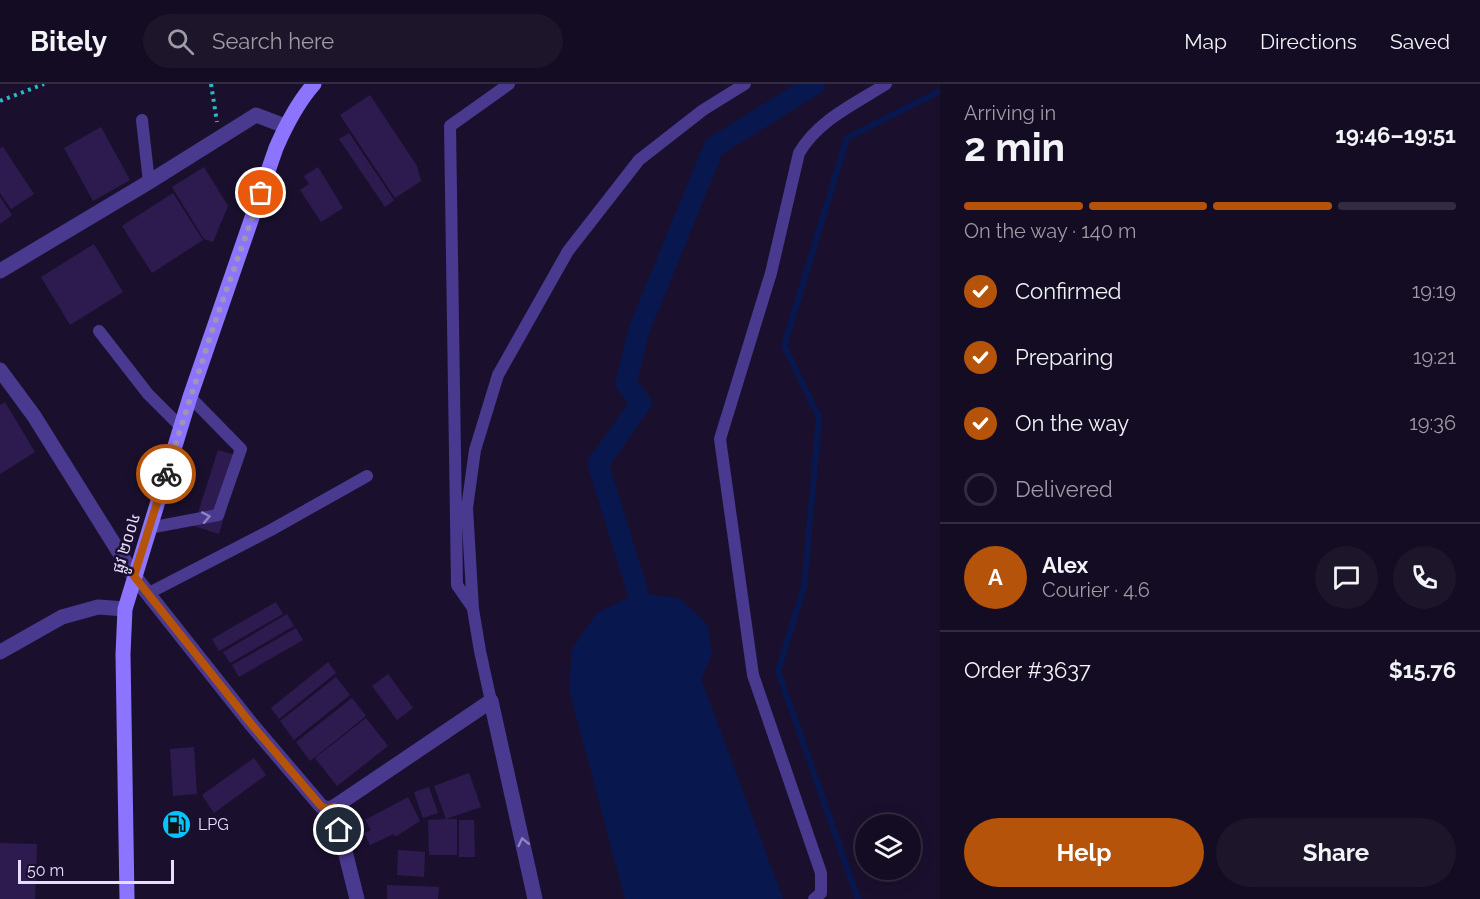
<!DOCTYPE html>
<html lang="en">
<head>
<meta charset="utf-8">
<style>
  :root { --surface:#140c22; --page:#1d152a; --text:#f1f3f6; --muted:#9d9ba5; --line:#332c40; --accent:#b45309 }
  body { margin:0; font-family:Raleway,"Noto Sans Khmer",sans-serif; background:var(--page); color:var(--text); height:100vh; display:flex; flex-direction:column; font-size:22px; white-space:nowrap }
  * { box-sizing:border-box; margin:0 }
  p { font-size:20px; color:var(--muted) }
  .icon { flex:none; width:33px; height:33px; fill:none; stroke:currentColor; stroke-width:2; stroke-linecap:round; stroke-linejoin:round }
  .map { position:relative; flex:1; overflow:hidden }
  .drawer { display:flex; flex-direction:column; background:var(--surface); width:540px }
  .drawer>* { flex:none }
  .fabs { position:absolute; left:855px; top:730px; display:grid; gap:12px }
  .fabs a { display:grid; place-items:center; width:66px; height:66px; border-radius:50%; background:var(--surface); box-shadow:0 3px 15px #0003,0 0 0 2px var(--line); font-size:30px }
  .scale { position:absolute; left:18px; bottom:15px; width:156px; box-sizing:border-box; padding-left:6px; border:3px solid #e6ddff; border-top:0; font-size:16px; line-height:21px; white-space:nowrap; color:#e6ddff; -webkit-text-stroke:4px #1a102e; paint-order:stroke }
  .pin { position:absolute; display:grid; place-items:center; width:51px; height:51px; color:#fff; margin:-26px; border:3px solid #fff; border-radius:50%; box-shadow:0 2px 6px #0007 }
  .courier { position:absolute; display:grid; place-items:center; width:60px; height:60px; margin:-30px; border:4px solid #b45309; border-radius:50%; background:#fff; color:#222; box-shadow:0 2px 8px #0007 }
  .headline em { font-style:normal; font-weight:700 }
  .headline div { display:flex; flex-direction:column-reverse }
  .headline { display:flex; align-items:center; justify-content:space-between; height:102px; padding:0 24px }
  h1 { font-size:39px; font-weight:700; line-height:45px }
  .bar { display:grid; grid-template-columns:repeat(4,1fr); gap:9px 6px; align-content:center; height:72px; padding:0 24px }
  .bar i { height:8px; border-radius:4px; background:var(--line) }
  .bar .active { background:var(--accent) }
  .bar p { grid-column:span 4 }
  .line { display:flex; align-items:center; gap:15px; padding:0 24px; border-top:2px solid var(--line) }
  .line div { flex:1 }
  .round { display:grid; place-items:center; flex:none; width:63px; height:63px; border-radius:32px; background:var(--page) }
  ol { padding:0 24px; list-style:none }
  li { display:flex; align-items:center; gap:18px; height:66px }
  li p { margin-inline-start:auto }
  li .icon { padding:6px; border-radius:50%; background:var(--accent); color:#fff; stroke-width:4 }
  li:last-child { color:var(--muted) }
  li i { width:33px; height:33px; border:3px solid var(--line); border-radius:50% }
  .cta { display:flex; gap:12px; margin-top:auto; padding:12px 24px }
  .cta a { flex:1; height:69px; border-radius:36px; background:var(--accent); color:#fff; font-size:24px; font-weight:700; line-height:69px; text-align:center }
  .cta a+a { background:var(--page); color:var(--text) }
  header { display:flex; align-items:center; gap:36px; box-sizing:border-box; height:84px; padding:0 30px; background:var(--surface); border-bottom:2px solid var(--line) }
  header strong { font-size:28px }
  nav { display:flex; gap:33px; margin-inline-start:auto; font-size:21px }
  .search { width:420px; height:54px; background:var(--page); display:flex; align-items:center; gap:15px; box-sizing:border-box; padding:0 21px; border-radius:33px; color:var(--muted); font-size:22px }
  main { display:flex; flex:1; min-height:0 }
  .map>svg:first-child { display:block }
  .water { fill:#08184f }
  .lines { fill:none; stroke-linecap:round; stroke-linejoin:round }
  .stream { stroke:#08184f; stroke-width:6 }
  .canal { stroke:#08184f; stroke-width:21 }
  .building { fill:#2d1b50 }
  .path { stroke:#2ab9c7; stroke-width:4; stroke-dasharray:3 4.5; stroke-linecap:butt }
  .lane { stroke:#49398f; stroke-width:12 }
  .street { stroke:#49398f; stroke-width:15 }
  .secondary { stroke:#8c74ff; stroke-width:15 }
  .oneway { stroke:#9083c1 }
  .done { stroke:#9f95b6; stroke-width:6; stroke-dasharray:0 10.8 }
  .route { stroke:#b45309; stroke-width:8 }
  .labels { text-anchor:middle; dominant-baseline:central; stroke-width:5; stroke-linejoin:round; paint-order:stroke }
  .street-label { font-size:16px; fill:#e6ddff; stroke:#1a102e }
  .poi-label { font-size:16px; fill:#e6ddff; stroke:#1a102e; text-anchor:start }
</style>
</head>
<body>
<header>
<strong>Bitely</strong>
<div class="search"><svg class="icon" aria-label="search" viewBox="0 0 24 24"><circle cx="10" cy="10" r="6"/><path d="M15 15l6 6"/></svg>Search here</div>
<nav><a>Map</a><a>Directions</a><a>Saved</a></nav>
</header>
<main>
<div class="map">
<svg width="940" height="815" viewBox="0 0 940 815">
  <rect width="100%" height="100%" fill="#1a102e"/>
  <path class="water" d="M638 509 679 514 707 540 712 570 701 595 783 815H625L569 605 572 565 597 529Z"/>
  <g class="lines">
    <path class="stream" d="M858 815 778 587 804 503 819 333 784 262 847 54 940 7"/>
    <path class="canal" d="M638 509 598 380 641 319 626 299 639 246 714 63 815 0"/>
  </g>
  <path class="building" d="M370 11 417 82 421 97 395 114 340 31Z
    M101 43 130 96 93 117 64 64Z
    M349 49 394 116 385 123 339 55Z
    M3 63 34 110 11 125 0 109V64Z
    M204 83 228 122 213 158 204 155 172 103Z
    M318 83 343 124 321 138 300 106 309 100 304 92Z
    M173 109 203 156 152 189 122 142Z
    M0 113 12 131 0 140Z
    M94 160 123 208 70 241 41 193Z
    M5 318 35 368 0 390V321Z
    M218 366 242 373 219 450 194 442Z
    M276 518 283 530 219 567 212 555Z
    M287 530 294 542 230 579 223 568Z
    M296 544 303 556 239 593 232 581Z
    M328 578 336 589 279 635 271 624Z
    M388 590 413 624 397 636 372 602Z
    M336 593 350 611 294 656 280 637Z
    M352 614 366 632 310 677 296 658Z
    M366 634 388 662 337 702 315 674Z
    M194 663 197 710 173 712 170 665Z
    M254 674 266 691 214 729 202 711Z
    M469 689 481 723 446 735H457V771H429L428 736 446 735 434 702Z
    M429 703 438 729 423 734 414 708Z
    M408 713 420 737 395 753 394 750 370 761 364 749 371 746 365 736Z
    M459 736H474L475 773H459Z
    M0 759 37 760 35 815H0Z
    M398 766 425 768 424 793 397 791Z
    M387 801 439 803 438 815H387Z"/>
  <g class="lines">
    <path class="path" d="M211 0 217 38
      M0 17 44 0"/>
    <path class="lane" d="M142 36 149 98
      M99 247 148 310 181 343
      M149 444 218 431 241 365 190 313
      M147 510 271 446 367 392
      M473 524 457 501 450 42 509 0
      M491 617 480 567 473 525 467 424 475 366 498 291 568 167 639 76 703 26 745 0
      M814 815 821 809V789L753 591 720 355 771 189 799 69C818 36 855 20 886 0"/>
    <path class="street" d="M0 187 149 98 256 31 285 42
      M0 286 34 332 134 492 252 641 321 722 327 725 334 723 491 617 535 815
      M0 568 62 533 98 523 125 525
      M334 723 357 815"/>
    <path class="secondary" d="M127 815 123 570 125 525 190 313 276 64C286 41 297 19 314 0"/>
  </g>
  <defs><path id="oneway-chevron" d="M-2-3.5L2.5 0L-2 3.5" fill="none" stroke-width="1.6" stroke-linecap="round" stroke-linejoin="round" transform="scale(1.5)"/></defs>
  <g class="oneway">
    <use href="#oneway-chevron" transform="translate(206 433) rotate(-11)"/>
    <use href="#oneway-chevron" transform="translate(523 758) rotate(-103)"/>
  </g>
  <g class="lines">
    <path class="done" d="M166 390 213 244 261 109"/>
    <path class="route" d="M166 390 134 492 252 641 321 722 327 725 334 723 339 746"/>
  </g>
  <defs>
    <symbol id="fuel-disc" viewBox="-11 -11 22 22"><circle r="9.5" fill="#09c3ff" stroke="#1a102e"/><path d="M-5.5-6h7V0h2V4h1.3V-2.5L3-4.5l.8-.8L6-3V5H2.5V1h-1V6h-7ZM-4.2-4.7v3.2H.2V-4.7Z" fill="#111"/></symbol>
  </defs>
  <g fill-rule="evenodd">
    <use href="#fuel-disc" x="160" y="724" width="33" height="33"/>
  </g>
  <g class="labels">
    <g class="street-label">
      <text transform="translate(126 459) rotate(-73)">ផ្លូវ ២០០៤</text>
    </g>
    <g class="poi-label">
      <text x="198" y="740">LPG</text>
    </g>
  </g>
</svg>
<div class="fabs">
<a><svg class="icon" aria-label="layers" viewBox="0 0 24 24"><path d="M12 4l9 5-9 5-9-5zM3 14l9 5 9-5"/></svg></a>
</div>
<div class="scale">50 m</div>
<div class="pin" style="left:261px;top:109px;background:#ea580c"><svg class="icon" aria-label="bag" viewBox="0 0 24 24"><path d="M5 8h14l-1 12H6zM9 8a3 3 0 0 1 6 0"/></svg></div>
<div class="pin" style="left:339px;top:746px;background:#1f2937"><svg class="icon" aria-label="home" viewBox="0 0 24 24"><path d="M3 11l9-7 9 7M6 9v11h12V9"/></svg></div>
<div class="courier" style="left:166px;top:390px"><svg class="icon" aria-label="bike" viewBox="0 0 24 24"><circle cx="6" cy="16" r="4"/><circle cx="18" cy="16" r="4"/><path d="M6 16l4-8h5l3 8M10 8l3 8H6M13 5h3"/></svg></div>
</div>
<section class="drawer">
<div class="headline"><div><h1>2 min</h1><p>Arriving in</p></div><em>19:46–19:51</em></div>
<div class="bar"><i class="active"></i><i class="active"></i><i class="active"></i><i></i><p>On the way · 140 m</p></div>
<ol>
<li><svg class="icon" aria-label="check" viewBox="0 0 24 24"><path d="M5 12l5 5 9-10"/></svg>Confirmed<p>19:19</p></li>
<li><svg class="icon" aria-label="check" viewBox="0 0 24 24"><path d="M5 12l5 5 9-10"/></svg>Preparing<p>19:21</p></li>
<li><svg class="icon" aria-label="check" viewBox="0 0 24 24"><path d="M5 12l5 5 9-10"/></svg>On the way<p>19:36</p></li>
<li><i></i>Delivered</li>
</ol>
<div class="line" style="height:108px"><b class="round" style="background:var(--accent);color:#fff">A</b><div><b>Alex</b><p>Courier · 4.6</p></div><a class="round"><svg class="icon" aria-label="chat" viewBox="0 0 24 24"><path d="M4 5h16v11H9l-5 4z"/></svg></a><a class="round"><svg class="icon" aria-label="phone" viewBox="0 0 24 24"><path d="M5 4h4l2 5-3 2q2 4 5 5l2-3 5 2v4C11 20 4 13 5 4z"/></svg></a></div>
<div class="line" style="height:78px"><div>Order #3637</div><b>$15.76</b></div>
<div class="cta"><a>Help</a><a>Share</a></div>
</section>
</main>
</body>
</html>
